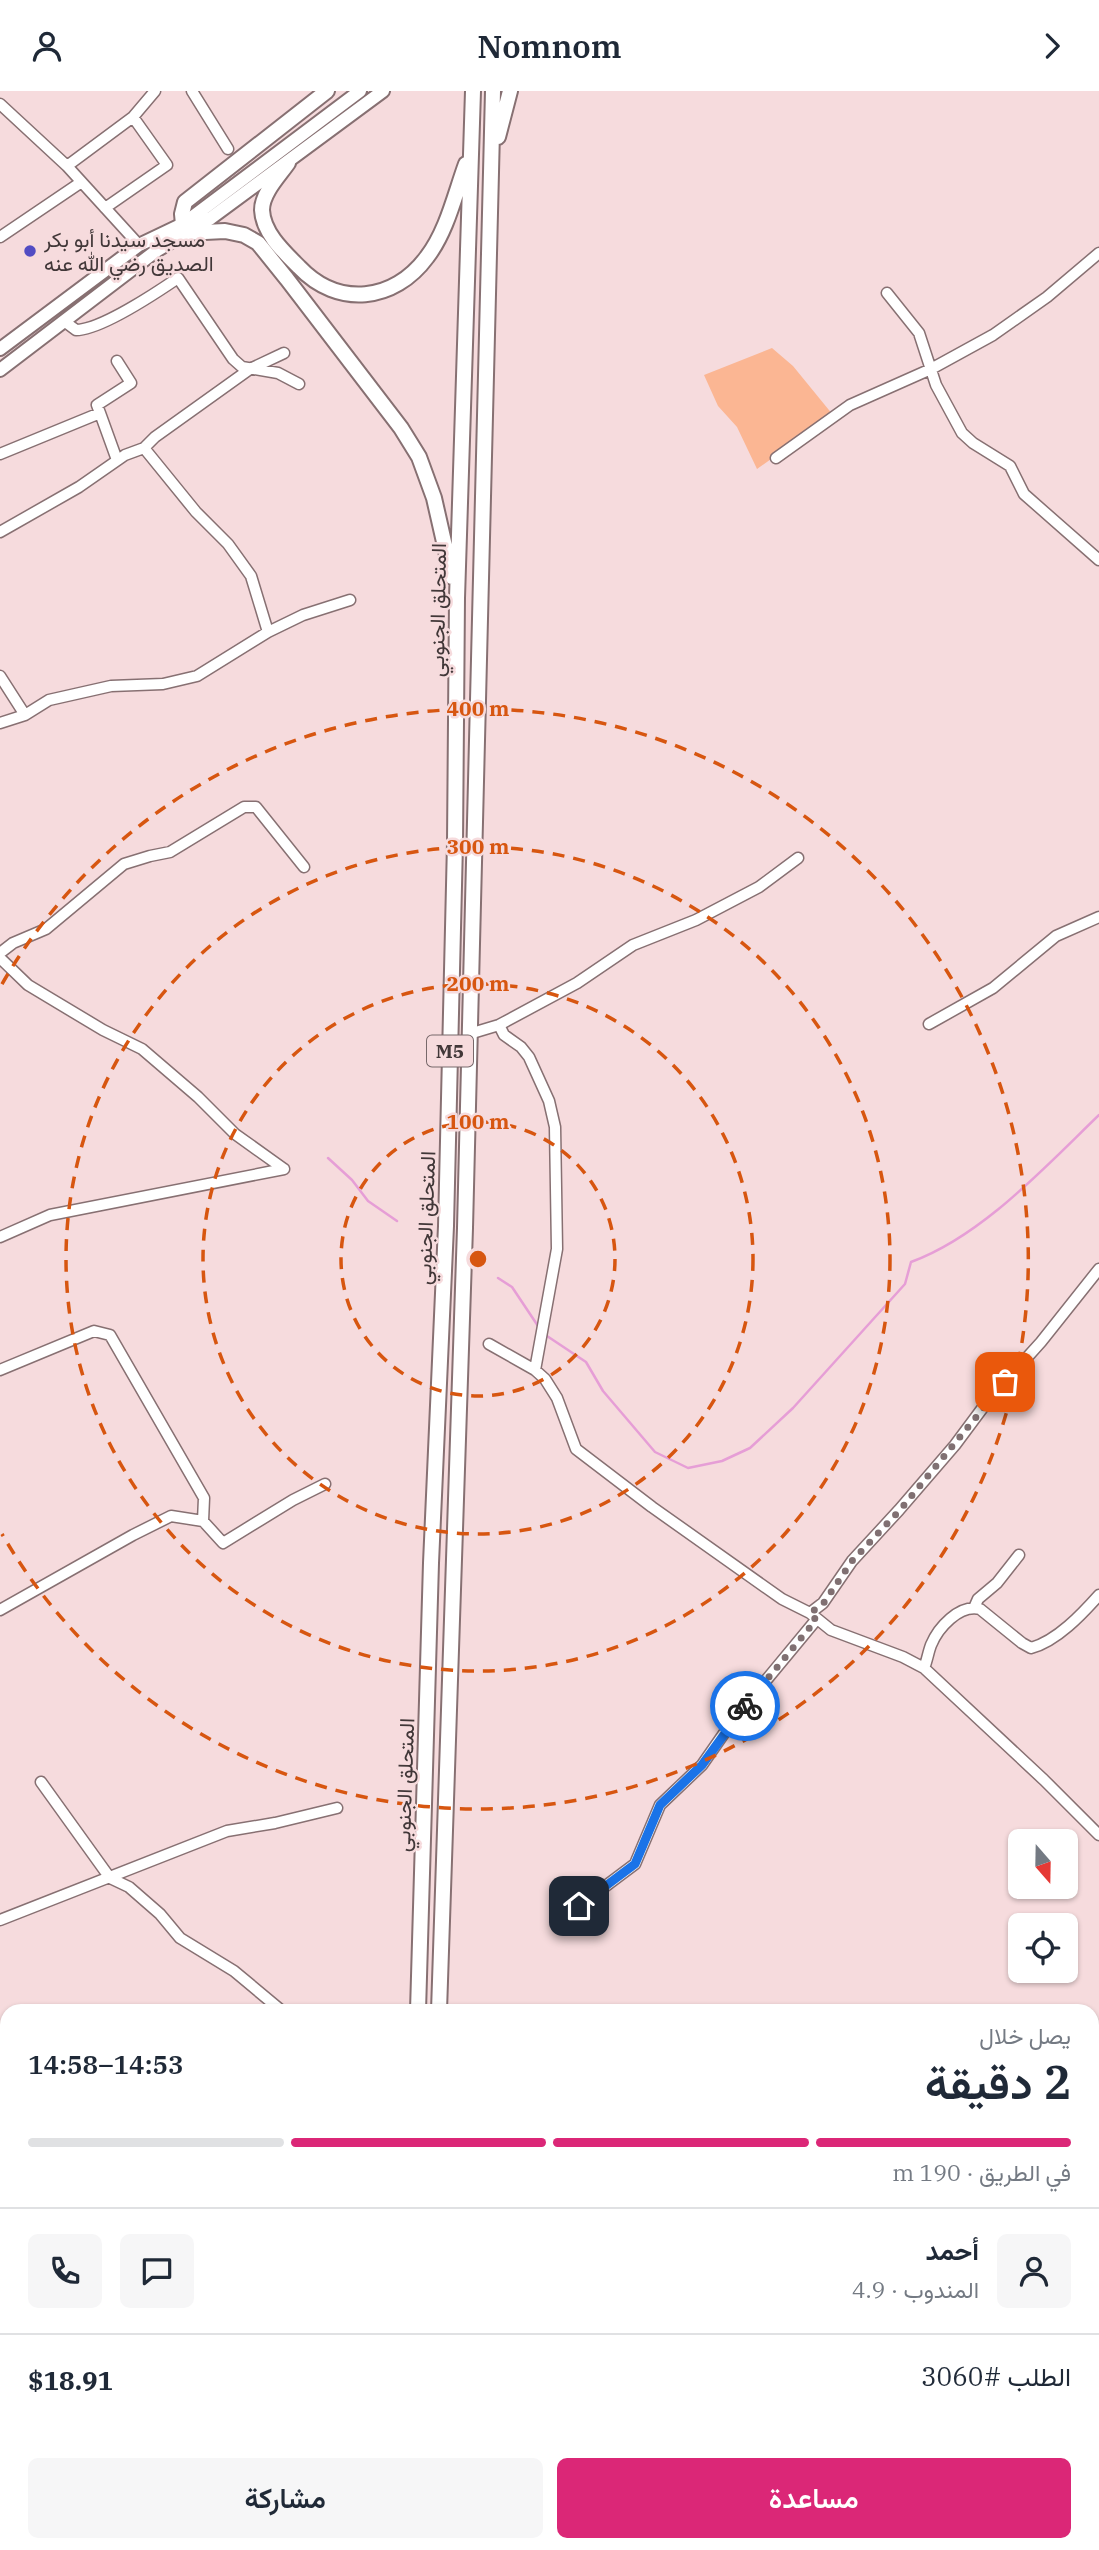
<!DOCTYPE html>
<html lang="ar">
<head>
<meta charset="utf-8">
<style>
  :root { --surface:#fff; --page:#f6f6f7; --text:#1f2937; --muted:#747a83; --line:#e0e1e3; --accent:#db2777 }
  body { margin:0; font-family:"IBM Plex Serif",Vazirmatn,serif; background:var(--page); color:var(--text); direction:rtl; height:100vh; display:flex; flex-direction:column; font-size:26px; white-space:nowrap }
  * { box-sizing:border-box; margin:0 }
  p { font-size:23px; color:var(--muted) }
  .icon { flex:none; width:38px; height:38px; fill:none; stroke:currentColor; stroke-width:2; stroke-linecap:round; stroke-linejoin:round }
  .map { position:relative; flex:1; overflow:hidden; direction:ltr }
  .sheet { position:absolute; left:0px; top:1913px; width:1099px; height:548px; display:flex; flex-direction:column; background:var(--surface); border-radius:21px 21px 0 0; box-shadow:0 2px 5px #0004; direction:rtl }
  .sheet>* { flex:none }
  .needle { width:46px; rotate:160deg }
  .tools { position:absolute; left:1008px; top:1738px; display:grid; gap:14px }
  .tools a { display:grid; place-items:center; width:70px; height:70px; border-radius:10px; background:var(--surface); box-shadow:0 2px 5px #0004; font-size:35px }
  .pin { position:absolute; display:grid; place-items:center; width:60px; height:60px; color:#fff; margin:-30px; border-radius:14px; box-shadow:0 4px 10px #0006 }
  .courier { position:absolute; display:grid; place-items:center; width:70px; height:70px; margin:-35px; border:5px solid #1a73e8; border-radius:50%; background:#fff; color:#222; box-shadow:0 2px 9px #0007 }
  .summary em { font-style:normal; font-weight:600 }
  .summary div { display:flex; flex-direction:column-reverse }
  .summary { display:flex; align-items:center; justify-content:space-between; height:119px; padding:0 28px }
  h1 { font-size:46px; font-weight:600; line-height:52px }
  .bar { display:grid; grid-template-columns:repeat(4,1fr); gap:10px 7px; align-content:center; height:84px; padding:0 28px }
  .bar i { height:9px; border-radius:5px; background:var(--line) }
  .bar .selected { background:var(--accent) }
  .bar p { grid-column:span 4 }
  .line { display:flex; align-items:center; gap:18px; padding:0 28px; border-top:2px solid var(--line) }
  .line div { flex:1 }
  .round { display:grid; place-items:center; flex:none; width:74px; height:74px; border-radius:10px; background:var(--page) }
  .button { display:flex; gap:14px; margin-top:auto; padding:14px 28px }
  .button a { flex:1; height:80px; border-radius:10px; background:var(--accent); color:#fff; font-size:28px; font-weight:600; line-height:80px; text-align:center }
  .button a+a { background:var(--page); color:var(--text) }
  header { display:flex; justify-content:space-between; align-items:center; height:91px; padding:0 28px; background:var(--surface); font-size:32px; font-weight:600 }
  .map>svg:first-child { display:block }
  .green { fill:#fbb693 }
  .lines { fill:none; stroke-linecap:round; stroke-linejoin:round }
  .stream { stroke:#e69ed6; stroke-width:2.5 }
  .river { stroke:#e69ed6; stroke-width:16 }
  .minor-casing { stroke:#877072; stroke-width:13 }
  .major-casing { stroke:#877072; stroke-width:16 }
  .highway-casing { stroke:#877072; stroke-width:18 }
  .minor { stroke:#fff; stroke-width:10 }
  .major { stroke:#fff; stroke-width:12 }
  .highway { stroke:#fff; stroke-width:14 }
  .done { stroke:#807072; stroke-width:7; stroke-dasharray:0 12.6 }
  .route { stroke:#1a73e8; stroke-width:9 }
  .ring { fill:none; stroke:#d75610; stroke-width:3.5; stroke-dasharray:12 9 }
  .poi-dot { fill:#524cc3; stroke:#f6dbdd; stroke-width:2.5 }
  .labels { text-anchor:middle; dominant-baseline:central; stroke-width:5; stroke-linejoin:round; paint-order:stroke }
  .shield { fill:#f6dbdd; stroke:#77686a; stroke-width:2 }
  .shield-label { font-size:19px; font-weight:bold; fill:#413738 }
  .poi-label { font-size:21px; fill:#413738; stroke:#f6dbdd; text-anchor:start }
  .street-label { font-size:21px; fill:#413738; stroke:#f6dbdd }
  .centre { fill:#d75610; stroke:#f6dbdd; stroke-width:3.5 }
  .ring-label { font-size:21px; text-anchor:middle; font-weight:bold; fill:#d75610; stroke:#f6dbdd; stroke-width:5; stroke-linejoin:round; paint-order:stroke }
</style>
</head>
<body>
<header><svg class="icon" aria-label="forward" viewBox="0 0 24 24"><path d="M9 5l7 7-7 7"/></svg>Nomnom<svg class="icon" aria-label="person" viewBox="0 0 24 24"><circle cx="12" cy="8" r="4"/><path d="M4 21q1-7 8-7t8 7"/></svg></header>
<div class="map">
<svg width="1099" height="2459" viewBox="0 0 1099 2459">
  <rect width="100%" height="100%" fill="#f6dbdd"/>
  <path class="green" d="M772 257 793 275 833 324 757 378 737 336 718 315 704 284Z
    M461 2454H549L557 2456 644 2459H462Z"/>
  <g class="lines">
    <path class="stream" d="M328 1067 352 1089 368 1110 397 1130
      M498 1187 512 1196 540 1238
      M544 1243 586 1271 603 1300 655 1361 688 1377 722 1370 750 1357 793 1317 905 1193 911 1171C982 1145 1045 1076 1099 1024"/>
    <path class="river" d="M127 2454 128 2459"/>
    <defs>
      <path id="minor" d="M192 0 228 58
        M0 13 67 75 139 154
        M67 75 133 26 155 0
        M105 117 167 74 133 26
        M0 146 80 92
        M887 202 919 242 936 294 962 342 973 352 1010 375 1024 403 1099 469
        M64 230 76 239C100 239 156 202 178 187L233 268 242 276 278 282 299 293
        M100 322 97 314 131 292 117 270
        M144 357 196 421 228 453 251 485 268 541
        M0 363 100 322 117 369
        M776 367 850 314 931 278 993 244 1047 206 1099 162
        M0 441 79 396 125 364 144 357 155 346 250 278 284 262
        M0 585 25 624
        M0 632 25 624 49 609 111 595 163 593 197 585 268 541 303 524 350 509
        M0 862 13 852 46 838 124 773 150 765 170 761 244 716H256L304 776
        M0 867 28 894 103 939 142 958 198 1006 235 1043 284 1078
        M929 933 993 897 1056 845 1099 826
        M499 934 504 944 521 956 529 966 549 1010 555 1036 557 1158 535 1279
        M469 943 499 934 577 892 633 854 696 829 759 796 798 767
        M0 1146 50 1124 284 1078
        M489 1253 535 1279 545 1288 557 1307 576 1358 652 1416 782 1508 810 1522 831 1539 903 1566 924 1577 1044 1689 1099 1744
        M0 1279 94 1240 110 1244 204 1407 203 1430
        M974 1517 978 1508 997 1492 1019 1464
        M0 1519 133 1444 171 1425 203 1430 223 1452 293 1409 325 1393
        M810 1522 823 1512 852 1470 899 1419 955 1354 987 1311 1041 1251 1099 1178
        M924 1577C927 1570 928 1562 931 1554 938 1537 959 1513 980 1518L1022 1552 1031 1557C1057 1550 1082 1523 1099 1504
        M41 1691 110 1787 129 1796 160 1823 180 1847 234 1880 282 1920
        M579 1815 635 1773 660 1714 702 1674 734 1628 816 1529
        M0 1829 227 1740 275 1732 337 1717
        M0 2053 7 2048
        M0 2439 7 2444
        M21 2454 29 2459
        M107 2459 108 2454
        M137 2459V2454"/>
      <path id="major" d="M0 258 139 154 183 133 360 0
        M0 279 156 160 211 127 383 0"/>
      <path id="highway" d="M498 46 510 0
        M288 72C279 85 262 102 262 119 263 142 284 161 299 176 338 217 394 211 427 166 447 140 455 103 466 73
        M183 133 182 123 185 111 327 0
        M185 142 225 140 244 144 258 152 287 188 401 337 419 366 434 407 452 486
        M418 1920 431 1472 446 1135 455 752 457 507 473 0
        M439 1920 465 1137 493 0
        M338 2454 342 2459
        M456 2454 457 2459
        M665 2454 684 2459
        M399 2459V2454
        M418 2459V2454"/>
    </defs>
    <use href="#minor" class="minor-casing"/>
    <use href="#major" class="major-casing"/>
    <use href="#highway" class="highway-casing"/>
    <use href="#minor" class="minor"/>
    <use href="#major" class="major"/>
    <use href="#highway" class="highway"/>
  </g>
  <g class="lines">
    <path class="done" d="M745 1615 816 1529 810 1522 823 1513 852 1470 900 1419 1005 1291"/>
    <path class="route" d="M579 1815 635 1773 660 1714 702 1674 745 1615"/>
  </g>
  <g class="ring">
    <circle cx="478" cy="1168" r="137"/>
    <circle cx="478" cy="1168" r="275"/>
    <circle cx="478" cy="1168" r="412"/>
    <path d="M2 893A550 550 0 1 1 2 1443"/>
  </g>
  <circle class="poi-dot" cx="30" cy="160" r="7"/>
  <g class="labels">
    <rect class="shield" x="427" y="944.5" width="46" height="31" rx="5"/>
    <g class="shield-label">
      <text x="450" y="960">M5</text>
    </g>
    <g class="poi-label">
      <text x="44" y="148">مسجد سيدنا أبو بكر<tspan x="44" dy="24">الصديق رضي الله عنه</tspan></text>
    </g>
    <g class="street-label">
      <text transform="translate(437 519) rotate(-89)">المتحلق الجنوبي</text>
      <text transform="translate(425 1127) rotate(-88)">المتحلق الجنوبي</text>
      <text transform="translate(404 1694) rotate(-88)">المتحلق الجنوبي</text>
    </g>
  </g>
  <circle cx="478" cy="1168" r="10" class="centre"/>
  <g class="ring-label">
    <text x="478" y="625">400 m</text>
    <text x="478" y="763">300 m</text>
    <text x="478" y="900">200 m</text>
    <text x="478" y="1038">100 m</text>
  </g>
</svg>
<div class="tools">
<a><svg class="needle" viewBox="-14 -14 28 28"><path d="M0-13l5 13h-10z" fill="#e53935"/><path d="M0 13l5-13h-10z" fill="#747a83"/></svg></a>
<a><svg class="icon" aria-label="locate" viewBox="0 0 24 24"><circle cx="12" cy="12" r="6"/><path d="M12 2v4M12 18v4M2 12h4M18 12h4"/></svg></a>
</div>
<div class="pin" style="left:1005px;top:1291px;background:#ea580c"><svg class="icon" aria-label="bag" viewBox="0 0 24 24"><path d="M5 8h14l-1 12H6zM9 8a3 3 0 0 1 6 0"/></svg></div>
<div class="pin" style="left:579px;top:1815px;background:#1f2937"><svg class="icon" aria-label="home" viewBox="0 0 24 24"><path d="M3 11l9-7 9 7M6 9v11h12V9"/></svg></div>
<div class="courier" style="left:745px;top:1615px"><svg class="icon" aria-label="bike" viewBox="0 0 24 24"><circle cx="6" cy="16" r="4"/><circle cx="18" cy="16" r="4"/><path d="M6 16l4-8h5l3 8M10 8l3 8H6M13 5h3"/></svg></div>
<section class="sheet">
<div class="summary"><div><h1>2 دقيقة</h1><p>يصل خلال</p></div><em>14:53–14:58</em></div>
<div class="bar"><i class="selected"></i><i class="selected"></i><i class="selected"></i><i></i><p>في الطريق · 190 m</p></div>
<div class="line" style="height:126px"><a class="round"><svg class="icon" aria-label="person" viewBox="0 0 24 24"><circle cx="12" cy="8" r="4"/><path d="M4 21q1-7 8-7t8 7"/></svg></a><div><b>أحمد</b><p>المندوب · 4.9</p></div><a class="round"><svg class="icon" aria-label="chat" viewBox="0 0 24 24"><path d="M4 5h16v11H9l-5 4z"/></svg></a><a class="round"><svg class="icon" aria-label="phone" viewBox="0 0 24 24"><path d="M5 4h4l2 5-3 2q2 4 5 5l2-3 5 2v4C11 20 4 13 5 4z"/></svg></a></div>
<div class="line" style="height:91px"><div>الطلب #3060</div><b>$18.91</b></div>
<div class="button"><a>مساعدة</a><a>مشاركة</a></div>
</section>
</div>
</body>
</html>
